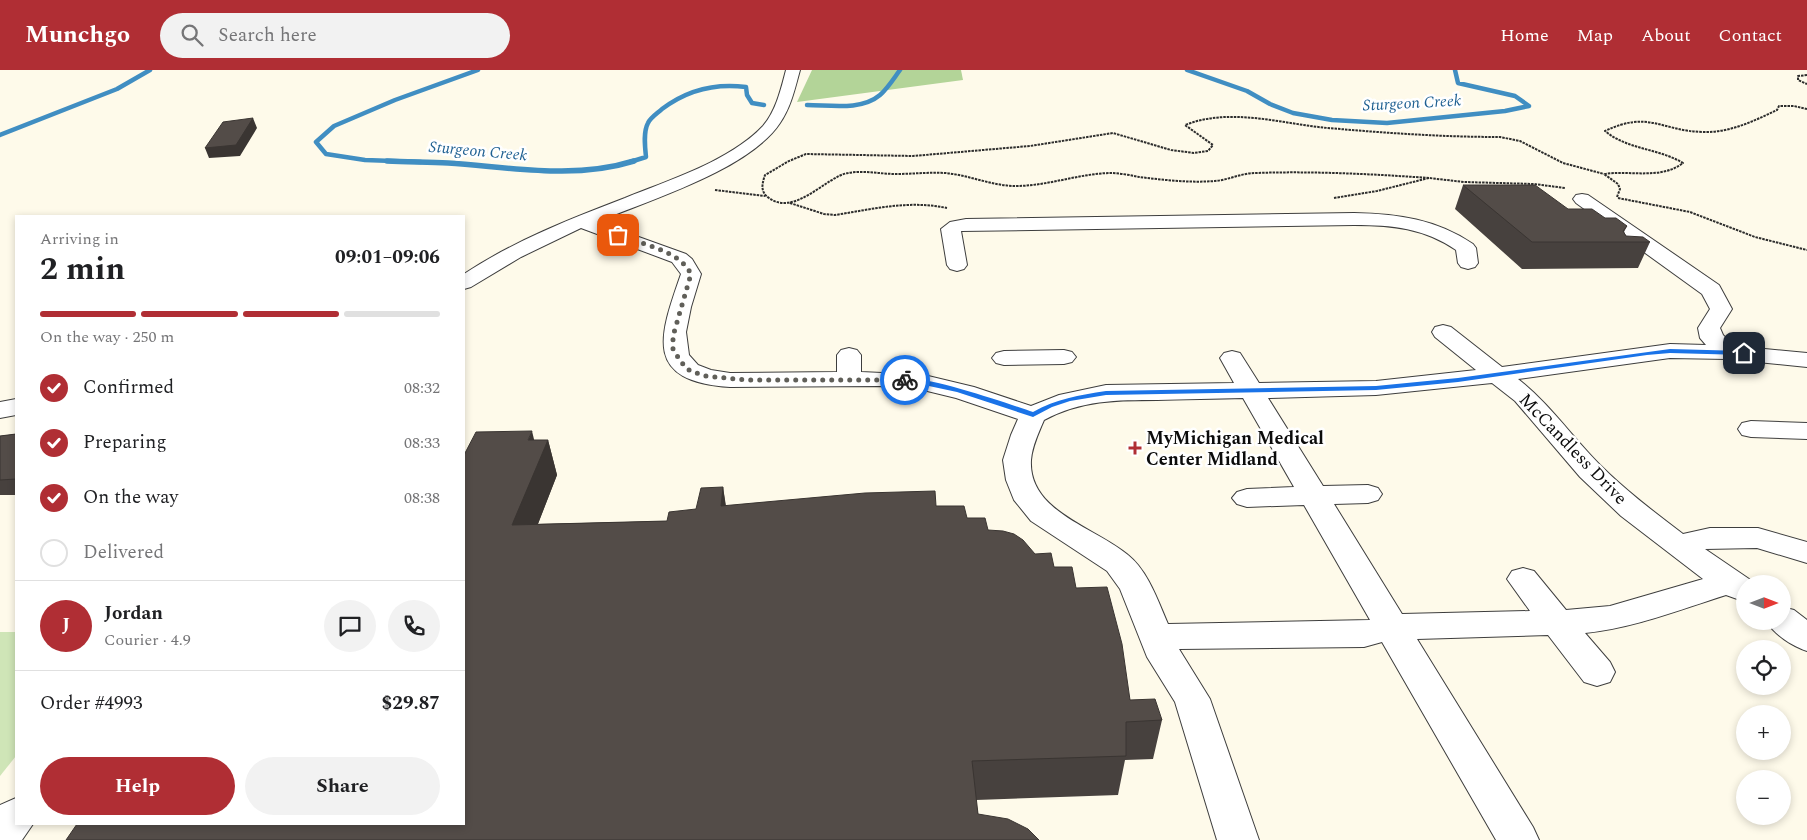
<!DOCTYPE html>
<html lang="en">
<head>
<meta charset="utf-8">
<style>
  :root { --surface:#fff; --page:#f2f2f2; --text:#202124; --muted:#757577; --line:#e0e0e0; --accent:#b02e34 }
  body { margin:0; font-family:Spectral,serif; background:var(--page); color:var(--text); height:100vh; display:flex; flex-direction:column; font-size:19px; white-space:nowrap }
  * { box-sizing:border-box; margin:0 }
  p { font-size:16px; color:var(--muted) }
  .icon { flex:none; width:28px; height:28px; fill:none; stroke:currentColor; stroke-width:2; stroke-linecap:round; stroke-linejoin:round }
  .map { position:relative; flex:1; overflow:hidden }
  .details { position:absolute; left:15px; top:145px; width:450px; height:610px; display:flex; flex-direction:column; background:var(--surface); border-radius:0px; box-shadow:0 2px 8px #0003 }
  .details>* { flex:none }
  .needle { width:32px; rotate:90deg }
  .fabs { position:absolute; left:1736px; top:505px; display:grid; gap:10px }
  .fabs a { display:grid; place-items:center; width:55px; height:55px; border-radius:50%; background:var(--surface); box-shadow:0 2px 8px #0003; font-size:25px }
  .pin { position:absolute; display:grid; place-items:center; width:42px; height:42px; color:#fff; margin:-21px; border-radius:10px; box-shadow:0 2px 8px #0006 }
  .courier { position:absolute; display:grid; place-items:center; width:50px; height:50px; margin:-25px; border:4px solid #1a73e8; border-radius:50%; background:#fff; color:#222; box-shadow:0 1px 6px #0007 }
  .summary em { font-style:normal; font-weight:700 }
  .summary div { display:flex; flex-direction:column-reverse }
  .summary { display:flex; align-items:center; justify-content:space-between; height:85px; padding:0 25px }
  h1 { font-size:32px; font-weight:700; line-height:38px }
  .bar { display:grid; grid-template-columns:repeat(4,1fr); gap:8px 5px; align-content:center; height:60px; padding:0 25px }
  .bar i { height:6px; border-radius:4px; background:var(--line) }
  .bar .current { background:var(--accent) }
  .bar p { grid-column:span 4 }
  .line { display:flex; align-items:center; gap:12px; padding:0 25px; border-top:1px solid var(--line) }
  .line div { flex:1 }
  .round { display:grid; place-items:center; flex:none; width:52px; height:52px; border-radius:26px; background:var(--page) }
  ol { padding:0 25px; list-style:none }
  li { display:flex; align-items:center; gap:15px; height:55px }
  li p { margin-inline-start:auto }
  li .icon { padding:5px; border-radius:50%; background:var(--accent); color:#fff; stroke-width:4 }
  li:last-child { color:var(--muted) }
  li i { width:28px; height:28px; border:2px solid var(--line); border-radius:50% }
  .button { display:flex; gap:10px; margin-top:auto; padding:10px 25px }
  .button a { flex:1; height:58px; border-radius:30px; background:var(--accent); color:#fff; font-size:20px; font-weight:700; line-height:58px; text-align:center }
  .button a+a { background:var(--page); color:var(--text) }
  header { display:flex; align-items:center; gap:30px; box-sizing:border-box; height:70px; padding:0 25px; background:var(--accent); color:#fff }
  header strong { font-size:24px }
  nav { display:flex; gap:28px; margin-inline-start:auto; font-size:18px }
  .search { width:350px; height:45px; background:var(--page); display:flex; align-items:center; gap:12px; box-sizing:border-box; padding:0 18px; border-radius:28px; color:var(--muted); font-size:19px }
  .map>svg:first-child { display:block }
  .green { fill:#cfe5b7 }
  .forest { fill:#b3d498 }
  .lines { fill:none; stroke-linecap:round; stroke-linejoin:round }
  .stream-far1 { stroke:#408ec2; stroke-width:4.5 }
  .stream { stroke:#408ec2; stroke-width:5.5 }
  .minor-casing { stroke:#3e3e3e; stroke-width:2 }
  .path { stroke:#2d2d2d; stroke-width:2; stroke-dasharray:2.5 1; stroke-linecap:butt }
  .minor { fill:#fff; fill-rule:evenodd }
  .wall { fill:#47413e }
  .shaded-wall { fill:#3a3532 }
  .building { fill:#534c48; stroke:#3a3532 }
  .route { fill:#1a73e8 }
  .done { stroke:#605f59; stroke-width:5; stroke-dasharray:0 9 }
  .poi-dot { fill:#b02e34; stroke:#fff; stroke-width:2 }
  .labels { text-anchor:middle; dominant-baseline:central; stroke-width:5; stroke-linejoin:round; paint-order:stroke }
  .far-water-label { font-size:16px; font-style:italic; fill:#1f6092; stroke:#fff }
  .poi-label { font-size:18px; font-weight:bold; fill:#0b0b0b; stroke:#fff; text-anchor:start }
  .street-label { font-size:18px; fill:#0b0b0b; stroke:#fff }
</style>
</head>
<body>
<header>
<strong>Munchgo</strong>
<div class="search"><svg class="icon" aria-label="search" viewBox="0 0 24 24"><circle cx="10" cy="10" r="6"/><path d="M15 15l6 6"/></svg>Search here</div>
<nav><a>Home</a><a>Map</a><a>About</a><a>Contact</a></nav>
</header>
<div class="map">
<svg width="1807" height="770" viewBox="0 0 1807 770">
  <rect width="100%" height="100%" fill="#fefaea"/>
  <path class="green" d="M0 562H16V686L0 706Z"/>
  <path class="forest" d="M812 0H961L963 10 797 32Z"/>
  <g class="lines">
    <path class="stream-far1" d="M1187 0 1247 21 1270 34 1293 43 1332 50 1387 53 1505 41 1529 36 1515 26 1458 13 1455 0
      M807 35C830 35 861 41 880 25 888 18 894 8 900 0
      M0 65 117 19 150 0
      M421 92 365 90 326 84 316 72 334 56 395 30 478 0
      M630 92 646 87C645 77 643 62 648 53 651 47 658 43 662 39 687 20 715 13 746 17L747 25 752 33 764 35"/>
    <path class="stream" d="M387 91C407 92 428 92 448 93 510 97 573 110 634 91"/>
    <defs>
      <path id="minor" d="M786 0H800C795 18 791 37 780 53 749 100 649 130 597 152L686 184 692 189 701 204 691 237 686 262 689 285 698 295 711 300 730 303 837 302V285L841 280 849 278 857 280 861 285V302L924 305 974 317 1031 336 1059 325 1106 315 1234 313 1220 288 1224 283 1232 281 1240 283 1259 313 1376 311 1476 300 1435 267 1432 262 1435 257 1443 255 1451 257 1502 297 1670 274 1706 275 1700 268 1698 258 1710 239 1702 224 1576 133 1573 129 1576 125 1582 124 1588 125 1719 215 1732 239 1720 258 1723 265 1734 276 1807 283V297L1727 289 1670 288 1518 309C1549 333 1572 367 1600 395 1625 420 1654 442 1683 464L1710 458H1758L1807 472V493L1757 478 1705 479 1752 511 1753 514H1745V529L1740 530 1726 525C1679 540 1634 558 1585 563L1610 592 1615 602 1610 612 1597 616 1584 612 1548 565 1417 569 1533 757 1539 770H1496L1382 572 1364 577 1179 579 1210 629 1259 770H1217L1175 632 1147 587 1120 519 1107 501 1031 451 1014 430 1006 410 1003 390 1011 365 1018 349 956 328 915 318 879 316 730 317C643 311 659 267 681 204L672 192 581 158 521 187 471 217 464 219V204C514 171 570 149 625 128 669 110 730 91 763 56 776 41 781 19 786 0ZM1492 313 1515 331 1580 407 1621 446 1703 509 1610 536 1566 540 1534 501 1523 498 1512 501 1507 509 1530 541 1402 544 1334 434 1368 433 1378 430 1382 424 1378 418 1368 415 1323 416 1268 328 1376 325ZM1243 328 1294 417 1247 419 1237 422 1232 428 1237 434 1247 437 1304 435 1370 550 1168 554C1158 531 1148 501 1128 485 1095 457 1028 442 1031 390 1032 376 1039 362 1044 350 1081 330 1117 330 1157 330 1186 329 1214 329 1243 328Z
        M1354 143C1398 144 1436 149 1473 174L1476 178 1478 193 1475 197 1468 199 1461 197 1458 193 1456 180C1424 158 1392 155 1354 155L961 161 967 195 964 199 957 201 950 199 947 195 941 159 950 152 966 149Z
        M1064 280 1072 282 1076 287 1072 292 1064 294 1004 295 996 293 992 288 996 283 1004 281Z
        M16 329V345L0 348V332Z
        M1751 351 1807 353V369L1751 367 1742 365 1738 359 1742 353Z
        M1782 537 1794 540 1807 550V581C1792 576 1775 565 1766 551H1782Z
        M16 728V754H33L22 770H0V735Z"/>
    </defs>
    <use href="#minor" class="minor-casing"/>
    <path class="path" d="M1807 5 1798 6V10L1807 14
      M1429 108C1372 104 1313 101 1255 103 1242 103 1228 110 1215 111 1190 113 1164 110 1139 107 1130 105 1119 103 1109 103 1078 104 1047 116 1016 116 992 116 969 105 945 103 929 102 913 104 896 104 880 104 864 100 848 103 827 106 795 147 769 128 760 122 762 114 765 105L789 91 806 84 913 86 1030 76 1113 63 1171 80 1194 83 1208 81 1213 75 1185 55C1231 37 1282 54 1328 58 1385 63 1443 67 1500 67L1520 71 1563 93 1604 104
      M715 120 765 126
      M1617 127 1620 119 1618 114 1604 104C1630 100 1661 110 1683 93 1658 78 1628 80 1605 61 1649 40 1661 61 1703 62 1729 63 1754 51 1777 40L1779 36H1794L1807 39
      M1334 128 1377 121 1429 108 1464 112 1534 114 1565 118
      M1618 128 1690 142 1755 167 1807 180
      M790 133 824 144 835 145C873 139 909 130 947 138"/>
    <use href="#minor" class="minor"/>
  </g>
  <path class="wall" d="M1463 115 1605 148 1627 156 1624 162 1626 166 1650 172 1638 198 1522 199 1455 139Z
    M16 364V425H0V366Z
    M534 370H548L557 405 538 454 667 451 696 439 723 417 726 436H936L967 448 988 460 1035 484 1054 497 1076 518 1130 630 1162 650 1153 689 1125 690 1118 725 976 730 978 744 464 754Z"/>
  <path class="shaded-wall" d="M253 48 257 58 240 86 209 88 205 78Z
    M532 361 539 390 548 370 557 405 523 492 512 455 528 370Z
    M723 417 728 454 721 436Z"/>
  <path class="building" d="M253 48 236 75 205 78 223 52Z
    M1463 115H1535L1568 139H1592L1605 148H1616L1627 156 1623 161 1626 166 1643 167 1650 172H1532Z
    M532 361 528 370H548L512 455 667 451 669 442 696 439 701 418 723 417 721 436 865 423 935 421 936 436H964L967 448H985L988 460 1003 461 1014 464 1023 470 1035 484 1051 483 1054 497H1072L1076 518 1107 517 1122 574 1130 630 1155 629 1162 650 1126 652V686L972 691 978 744 1008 749 1028 759 1039 770H66L77 754H464V385L476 362Z
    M16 364V409L0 410V366Z"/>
  <path class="route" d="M1670 279 1744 281 1748 283 1744 285 1670 283 1647 285 1458 312 1376 320 1106 325 1070 331 1052 337 1033 347 957 322 901 310C915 301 1012 335 1033 342 1056 329 1079 325 1106 321L1376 316 1458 308Z"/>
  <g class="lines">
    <path class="done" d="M618 165C641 174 679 180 691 204L673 266V279L681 292 690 301 706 306 746 310H905"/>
  </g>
  <path class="poi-dot" d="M1132.5 370.5h5v5h5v5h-5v5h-5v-5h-5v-5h5z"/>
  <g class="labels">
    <g class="far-water-label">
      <text transform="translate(1412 33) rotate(-3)">Sturgeon Creek</text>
      <text transform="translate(478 81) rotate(5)">Sturgeon Creek</text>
    </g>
    <g class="poi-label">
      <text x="1146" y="368">MyMichigan Medical<tspan x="1146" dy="21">Center Midland</tspan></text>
    </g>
    <g class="street-label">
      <text transform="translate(1573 379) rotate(46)">McCandless Drive</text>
    </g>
  </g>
</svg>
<div class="fabs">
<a><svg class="needle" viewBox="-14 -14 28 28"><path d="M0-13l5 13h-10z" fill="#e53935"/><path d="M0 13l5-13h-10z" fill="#757577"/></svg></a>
<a><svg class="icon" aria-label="locate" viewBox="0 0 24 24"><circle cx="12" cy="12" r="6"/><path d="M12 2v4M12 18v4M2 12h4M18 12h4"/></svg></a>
<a>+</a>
<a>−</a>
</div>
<div class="pin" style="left:618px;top:165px;background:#ea580c"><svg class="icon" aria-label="bag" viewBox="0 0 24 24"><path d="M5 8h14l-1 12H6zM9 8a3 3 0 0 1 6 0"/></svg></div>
<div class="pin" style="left:1744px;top:283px;background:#1f2937"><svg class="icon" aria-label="home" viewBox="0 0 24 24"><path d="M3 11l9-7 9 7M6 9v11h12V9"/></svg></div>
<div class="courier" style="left:905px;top:310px"><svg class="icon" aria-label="bike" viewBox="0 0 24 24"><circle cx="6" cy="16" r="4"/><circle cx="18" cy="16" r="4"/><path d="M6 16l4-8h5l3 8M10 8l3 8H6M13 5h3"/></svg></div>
<section class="details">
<div class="summary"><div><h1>2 min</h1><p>Arriving in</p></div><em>09:01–09:06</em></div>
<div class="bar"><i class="current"></i><i class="current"></i><i class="current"></i><i></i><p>On the way · 250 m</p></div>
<ol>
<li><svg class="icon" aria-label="check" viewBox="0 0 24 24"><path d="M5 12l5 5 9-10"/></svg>Confirmed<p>08:32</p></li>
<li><svg class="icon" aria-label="check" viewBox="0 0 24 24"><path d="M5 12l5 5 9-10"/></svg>Preparing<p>08:33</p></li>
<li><svg class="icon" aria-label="check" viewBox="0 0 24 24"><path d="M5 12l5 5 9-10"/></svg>On the way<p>08:38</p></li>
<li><i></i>Delivered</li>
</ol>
<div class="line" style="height:90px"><b class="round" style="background:var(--accent);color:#fff">J</b><div><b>Jordan</b><p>Courier · 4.9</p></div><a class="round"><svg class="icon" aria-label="chat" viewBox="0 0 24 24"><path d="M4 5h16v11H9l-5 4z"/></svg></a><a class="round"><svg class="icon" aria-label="phone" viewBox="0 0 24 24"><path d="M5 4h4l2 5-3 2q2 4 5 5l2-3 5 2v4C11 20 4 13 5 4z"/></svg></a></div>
<div class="line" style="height:65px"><div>Order #4993</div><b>$29.87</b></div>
<div class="button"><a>Help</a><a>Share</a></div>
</section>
</div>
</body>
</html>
